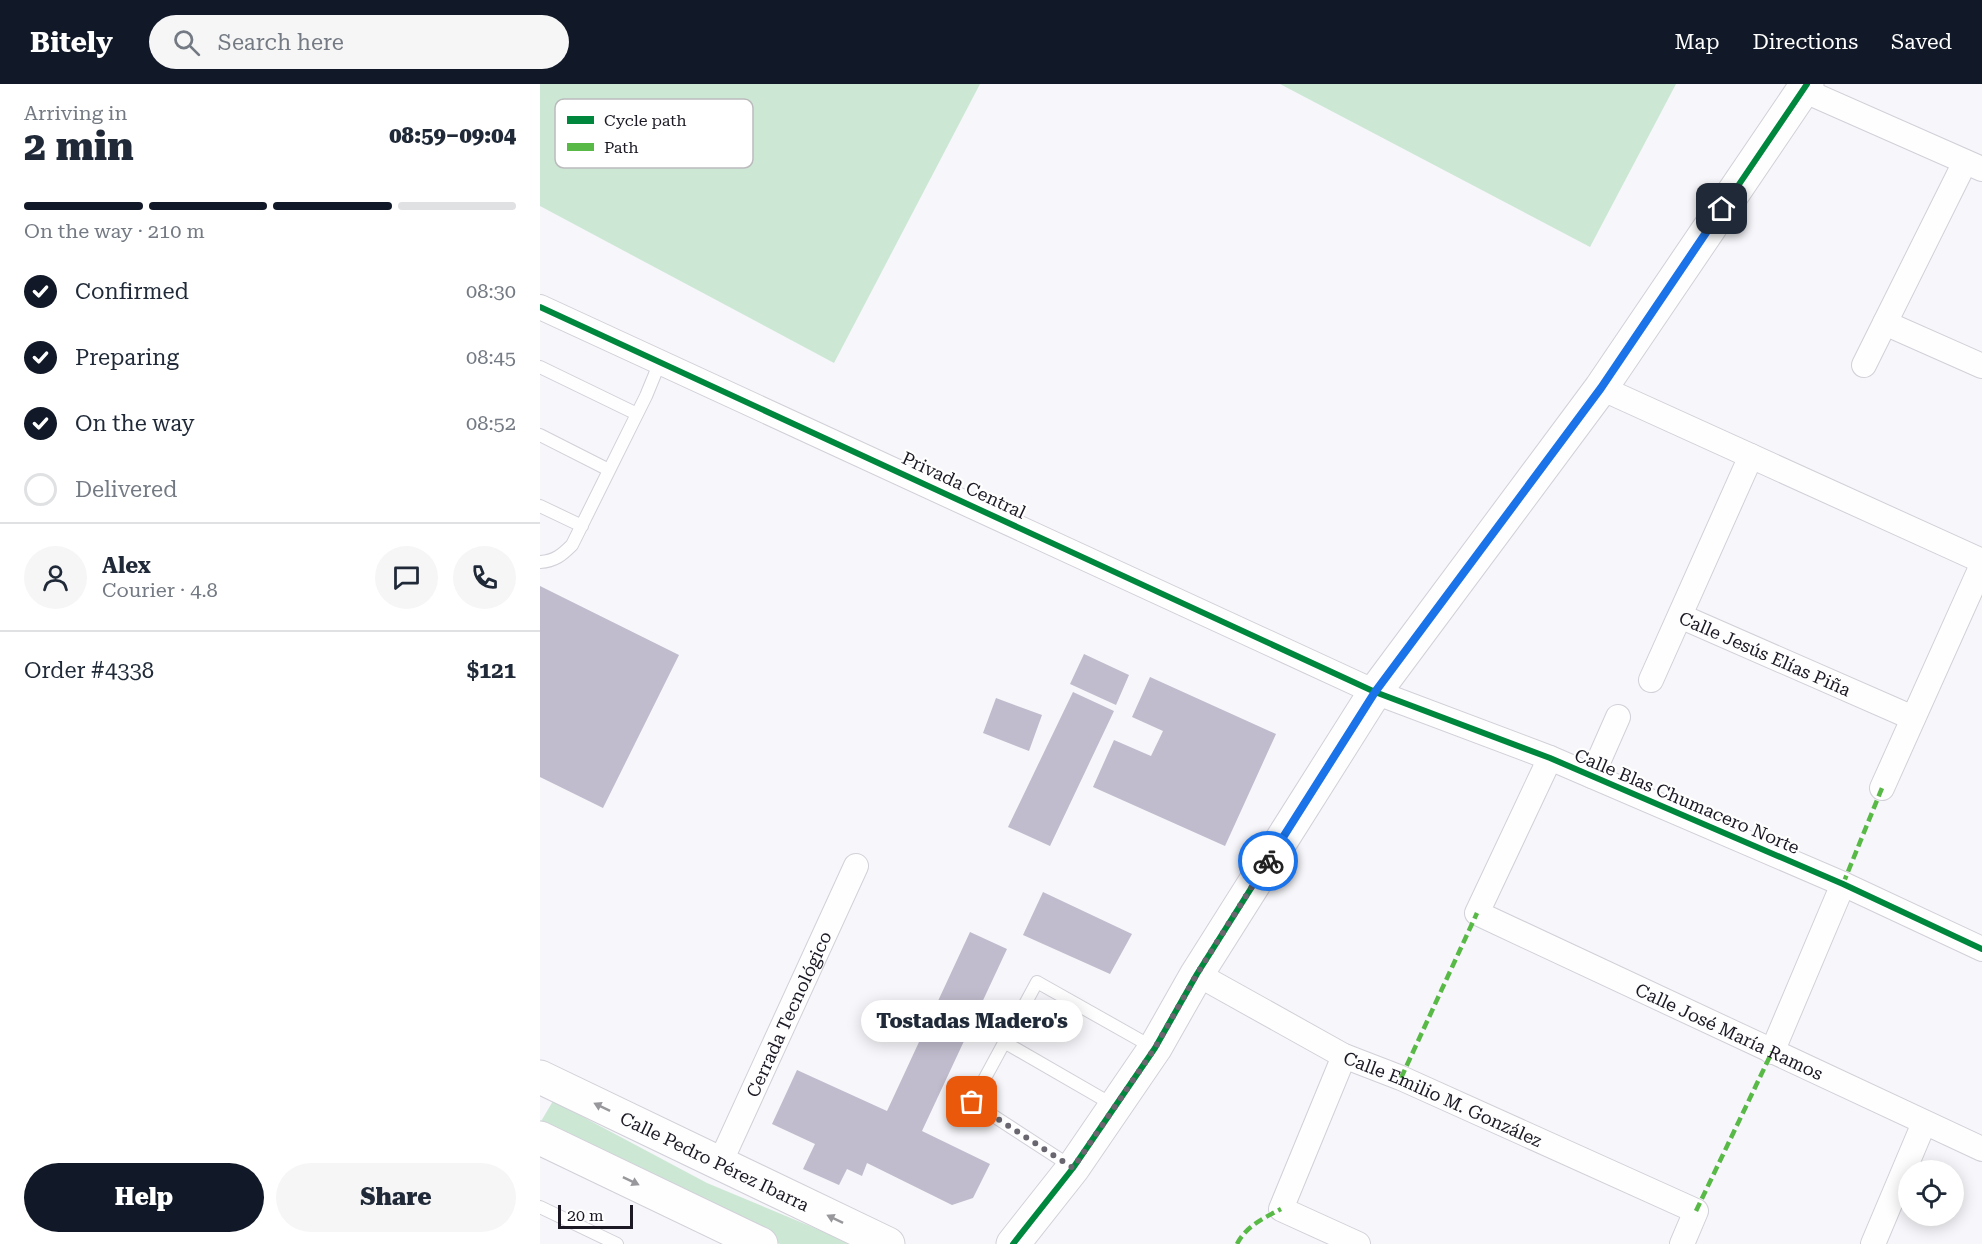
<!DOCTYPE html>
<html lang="en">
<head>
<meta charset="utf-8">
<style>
  :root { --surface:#fff; --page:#f6f6f7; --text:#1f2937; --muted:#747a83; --line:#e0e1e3; --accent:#111827 }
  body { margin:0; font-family:"Roboto Serif",serif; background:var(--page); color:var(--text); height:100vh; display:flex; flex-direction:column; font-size:22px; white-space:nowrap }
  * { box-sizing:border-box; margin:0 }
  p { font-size:20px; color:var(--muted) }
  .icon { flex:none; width:33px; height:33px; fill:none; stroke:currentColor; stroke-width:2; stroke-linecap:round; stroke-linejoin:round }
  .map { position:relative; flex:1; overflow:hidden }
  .panel { display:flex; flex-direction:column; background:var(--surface); width:540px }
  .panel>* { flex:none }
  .tools { position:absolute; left:1358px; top:1076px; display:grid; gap:12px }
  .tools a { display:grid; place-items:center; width:66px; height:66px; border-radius:50%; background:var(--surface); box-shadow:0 3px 15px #0003; font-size:30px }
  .scale { position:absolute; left:18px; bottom:15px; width:75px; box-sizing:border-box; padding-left:6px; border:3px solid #1c1924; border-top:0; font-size:16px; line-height:21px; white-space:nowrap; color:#1c1924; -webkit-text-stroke:4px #fff; paint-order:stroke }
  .pin { position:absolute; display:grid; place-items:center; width:51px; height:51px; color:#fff; margin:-26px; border-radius:12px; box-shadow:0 3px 9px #0006 }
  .courier { position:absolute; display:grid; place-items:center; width:60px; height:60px; margin:-30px; border:4px solid #1a73e8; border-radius:50%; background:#fff; color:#222; box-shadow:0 2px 8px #0007 }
  .bubble { position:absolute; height:42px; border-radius:21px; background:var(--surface); box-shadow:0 3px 15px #0003; font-size:20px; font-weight:800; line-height:42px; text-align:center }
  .overview em { font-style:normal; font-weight:800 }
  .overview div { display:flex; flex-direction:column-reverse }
  .overview { display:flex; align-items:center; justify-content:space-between; height:102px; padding:0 24px }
  h1 { font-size:39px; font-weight:800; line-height:45px }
  .bar { display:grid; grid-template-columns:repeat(4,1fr); gap:9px 6px; align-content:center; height:72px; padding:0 24px }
  .bar i { height:8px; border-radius:4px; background:var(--line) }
  .bar .active { background:var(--accent) }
  .bar p { grid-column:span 4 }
  .line { display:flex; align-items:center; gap:15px; padding:0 24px; border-top:2px solid var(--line) }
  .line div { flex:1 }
  .round { display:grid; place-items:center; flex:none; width:63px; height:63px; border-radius:32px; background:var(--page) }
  ol { padding:0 24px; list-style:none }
  li { display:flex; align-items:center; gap:18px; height:66px }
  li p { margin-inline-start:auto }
  li .icon { padding:6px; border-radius:50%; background:var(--accent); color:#fff; stroke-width:4 }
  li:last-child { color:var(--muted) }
  li i { width:33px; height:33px; border:3px solid var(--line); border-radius:50% }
  .primary-button { display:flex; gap:12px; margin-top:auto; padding:12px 24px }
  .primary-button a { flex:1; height:69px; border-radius:36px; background:var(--accent); color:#fff; font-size:24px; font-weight:800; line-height:69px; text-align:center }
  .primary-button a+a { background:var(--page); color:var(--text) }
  header { display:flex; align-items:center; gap:36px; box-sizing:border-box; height:84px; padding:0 30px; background:var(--accent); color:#fff }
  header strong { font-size:28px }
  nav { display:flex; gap:33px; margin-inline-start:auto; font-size:21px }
  .search { width:420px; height:54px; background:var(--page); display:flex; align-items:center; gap:15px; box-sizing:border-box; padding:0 21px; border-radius:33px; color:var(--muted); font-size:22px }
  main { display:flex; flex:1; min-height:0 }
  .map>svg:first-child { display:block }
  .green { fill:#cce8d5 }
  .building { fill:#c0bccd }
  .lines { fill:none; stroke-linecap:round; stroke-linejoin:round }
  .lane-casing { stroke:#d2d0d8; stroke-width:14 }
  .street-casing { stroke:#d2d0d8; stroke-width:26 }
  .secondary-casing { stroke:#d2d0d8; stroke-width:35 }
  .lane { stroke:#fefefe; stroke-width:12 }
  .street { stroke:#fefefe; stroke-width:24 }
  .secondary { stroke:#fefefe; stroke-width:33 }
  .quiet { stroke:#58b947; stroke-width:4.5; stroke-dasharray:9 4.5; stroke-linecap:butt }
  .cycleway-casing { stroke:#fff; stroke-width:10 }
  .cycleway { stroke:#00873e; stroke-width:6 }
  .oneway { fill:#98979c }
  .done { stroke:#69666f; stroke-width:6; stroke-dasharray:0 10.8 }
  .route { stroke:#1a73e8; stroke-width:8 }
  .labels { text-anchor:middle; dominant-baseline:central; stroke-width:4.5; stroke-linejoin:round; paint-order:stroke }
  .street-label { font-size:18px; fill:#1c1924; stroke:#fff }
  .key { fill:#fff; stroke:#bbbabd; stroke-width:1.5 }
  .key-label { font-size:16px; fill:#1c1924 }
</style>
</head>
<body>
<header>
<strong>Bitely</strong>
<div class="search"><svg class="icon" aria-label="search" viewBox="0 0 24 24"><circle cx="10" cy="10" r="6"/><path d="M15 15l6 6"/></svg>Search here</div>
<nav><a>Map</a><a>Directions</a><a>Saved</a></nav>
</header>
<main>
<section class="panel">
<div class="overview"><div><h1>2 min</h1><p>Arriving in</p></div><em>08:59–09:04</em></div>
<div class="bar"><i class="active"></i><i class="active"></i><i class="active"></i><i></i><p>On the way · 210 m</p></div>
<ol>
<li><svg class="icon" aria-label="check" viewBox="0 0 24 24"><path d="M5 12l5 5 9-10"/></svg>Confirmed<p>08:30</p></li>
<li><svg class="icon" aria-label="check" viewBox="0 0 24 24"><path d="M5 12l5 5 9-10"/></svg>Preparing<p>08:45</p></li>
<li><svg class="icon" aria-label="check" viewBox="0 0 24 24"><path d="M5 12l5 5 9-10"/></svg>On the way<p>08:52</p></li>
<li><i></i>Delivered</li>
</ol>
<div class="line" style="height:108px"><a class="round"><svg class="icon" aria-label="person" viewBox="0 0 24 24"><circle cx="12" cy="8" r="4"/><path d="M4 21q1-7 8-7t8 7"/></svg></a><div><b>Alex</b><p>Courier · 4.8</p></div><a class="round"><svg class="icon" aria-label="chat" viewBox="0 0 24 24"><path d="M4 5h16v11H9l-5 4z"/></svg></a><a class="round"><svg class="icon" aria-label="phone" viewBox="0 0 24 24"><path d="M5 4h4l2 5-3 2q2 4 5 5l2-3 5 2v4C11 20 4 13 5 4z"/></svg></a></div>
<div class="line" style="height:78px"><div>Order #4338</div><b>$121</b></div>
<div class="primary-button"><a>Help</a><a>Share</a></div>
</section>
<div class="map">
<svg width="1442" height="1160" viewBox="0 0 1442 1160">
  <rect width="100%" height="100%" fill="#f7f6fa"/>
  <path class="green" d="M0 0H440L294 279 0 122Z
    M740 0H1136L1050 163Z
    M13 1017 167 1099 313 1160H240L0 1044V1039Z"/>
  <path class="building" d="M0 502 139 571 63 724 0 693Z
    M544 570 589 591 576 621 530 600Z
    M610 593 736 650 685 762 553 703 574 656 611 672 623 647 592 633Z
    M533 608 574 627 510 762 468 743Z
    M456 614 502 631 489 667 443 649Z
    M503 808 592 850 570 890 483 851Z
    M430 848 467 865 382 1047 450 1080 433 1114 412 1121 327 1079 322 1092 307 1085 299 1101 263 1085 275 1060 232 1040 257 986 347 1027Z"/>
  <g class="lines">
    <defs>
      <path id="lane" d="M0 283 97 330
        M0 351 69 386
        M0 422 42 442
        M0 478C15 477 22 471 32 461L106 312 120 278
        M464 958 575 1022
        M532 1083 432 1018 497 898 614 964
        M0 1123 77 1160"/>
      <g id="street">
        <path d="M1263 6 1442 85"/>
        <path d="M0 223 835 608 1010 674 1303 800 1442 865"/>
        <path d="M1345 239 1442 282"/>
        <path d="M1324 281 1425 78"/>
        <path d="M1061 304 1442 477"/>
        <path id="s1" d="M1140 532 1373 634"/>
        <path d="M1111 596 1211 372"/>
        <path id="s2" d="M1010 674 937 829 1442 1065"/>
        <path d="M1052 692 1078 633"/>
        <path d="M1342 704 1442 481"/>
        <path id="s3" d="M657 890 804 972 861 994 1156 1127 1142 1160"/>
        <path d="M1232 968 1303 800"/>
        <path d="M804 972 741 1125 818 1160"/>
        <path id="s4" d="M180 1079 316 782"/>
        <path d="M1333 1160 1384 1039"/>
      </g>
      <g id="secondary">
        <path id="s5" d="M0 993 348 1160"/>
        <path d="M0 1054 221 1160"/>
        <path d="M473 1160 533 1084 615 964 657 890 835 608 1061 304 1267 0"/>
      </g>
    </defs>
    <use href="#lane" class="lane-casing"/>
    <use href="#street" class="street-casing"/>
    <use href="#secondary" class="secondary-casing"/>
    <use href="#lane" class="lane"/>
    <use href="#street" class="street"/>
    <use href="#secondary" class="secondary"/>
    <path class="quiet" d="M1303 800 1342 704
      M861 994 937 829
      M1156 1127 1232 968
      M697 1160C706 1142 724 1134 741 1125"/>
    <defs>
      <path id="cycleway" d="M0 223 835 608 1010 674 1303 800 1442 865
        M473 1160 533 1084 615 964 657 890 835 608 1061 304 1267 0"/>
    </defs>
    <use href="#cycleway" class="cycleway-casing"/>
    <use href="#cycleway" class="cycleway"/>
  </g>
  <defs><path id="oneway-solid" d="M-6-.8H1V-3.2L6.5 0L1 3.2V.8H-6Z" transform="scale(1.5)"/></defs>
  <g class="oneway">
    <use href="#oneway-solid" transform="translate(62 1023) rotate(-154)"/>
    <use href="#oneway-solid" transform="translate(91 1097) rotate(26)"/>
    <use href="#oneway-solid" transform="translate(295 1135) rotate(-154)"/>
  </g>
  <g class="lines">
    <path class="done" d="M432 1018 533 1084 615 964 657 890 728 777"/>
    <path class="route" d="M728 777 835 608 1061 304 1182 125"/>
  </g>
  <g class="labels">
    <g class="street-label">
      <text transform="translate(424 401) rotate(25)">Privada Central</text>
      <text stroke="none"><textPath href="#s1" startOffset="93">Calle Jesús Elías Piña</textPath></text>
      <text transform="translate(1147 717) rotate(23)">Calle Blas Chumacero Norte</text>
      <text stroke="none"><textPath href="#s4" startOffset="164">Cerrada Tecnológico</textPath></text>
      <text stroke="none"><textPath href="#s2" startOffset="450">Calle José María Ramos</textPath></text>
      <text stroke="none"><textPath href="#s3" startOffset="276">Calle Emilio M. González</textPath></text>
      <text stroke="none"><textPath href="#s5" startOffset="194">Calle Pedro Pérez Ibarra</textPath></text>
    </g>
  </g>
  <rect x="15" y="15" width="198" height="69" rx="9" class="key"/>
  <rect x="27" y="32" width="27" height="8" fill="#00873e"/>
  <rect x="27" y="59" width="27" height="8" fill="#58b947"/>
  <g class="key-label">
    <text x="64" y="42">Cycle path</text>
    <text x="64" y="69">Path</text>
  </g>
</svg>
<div class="tools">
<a><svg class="icon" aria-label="locate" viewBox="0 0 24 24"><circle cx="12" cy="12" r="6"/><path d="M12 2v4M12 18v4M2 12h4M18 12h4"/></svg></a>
</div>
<div class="scale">20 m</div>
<div class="pin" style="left:432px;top:1018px;background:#ea580c"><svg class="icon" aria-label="bag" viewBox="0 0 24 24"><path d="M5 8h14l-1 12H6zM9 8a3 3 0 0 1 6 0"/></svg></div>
<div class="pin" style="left:1182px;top:125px;background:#1f2937"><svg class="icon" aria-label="home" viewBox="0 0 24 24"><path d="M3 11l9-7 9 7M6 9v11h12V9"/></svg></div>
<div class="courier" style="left:728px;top:777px"><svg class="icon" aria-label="bike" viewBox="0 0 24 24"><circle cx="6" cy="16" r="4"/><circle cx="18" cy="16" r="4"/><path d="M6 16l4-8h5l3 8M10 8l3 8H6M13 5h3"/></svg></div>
<div class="bubble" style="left:321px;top:916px;width:222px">Tostadas Madero's</div>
</div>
</main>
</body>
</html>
